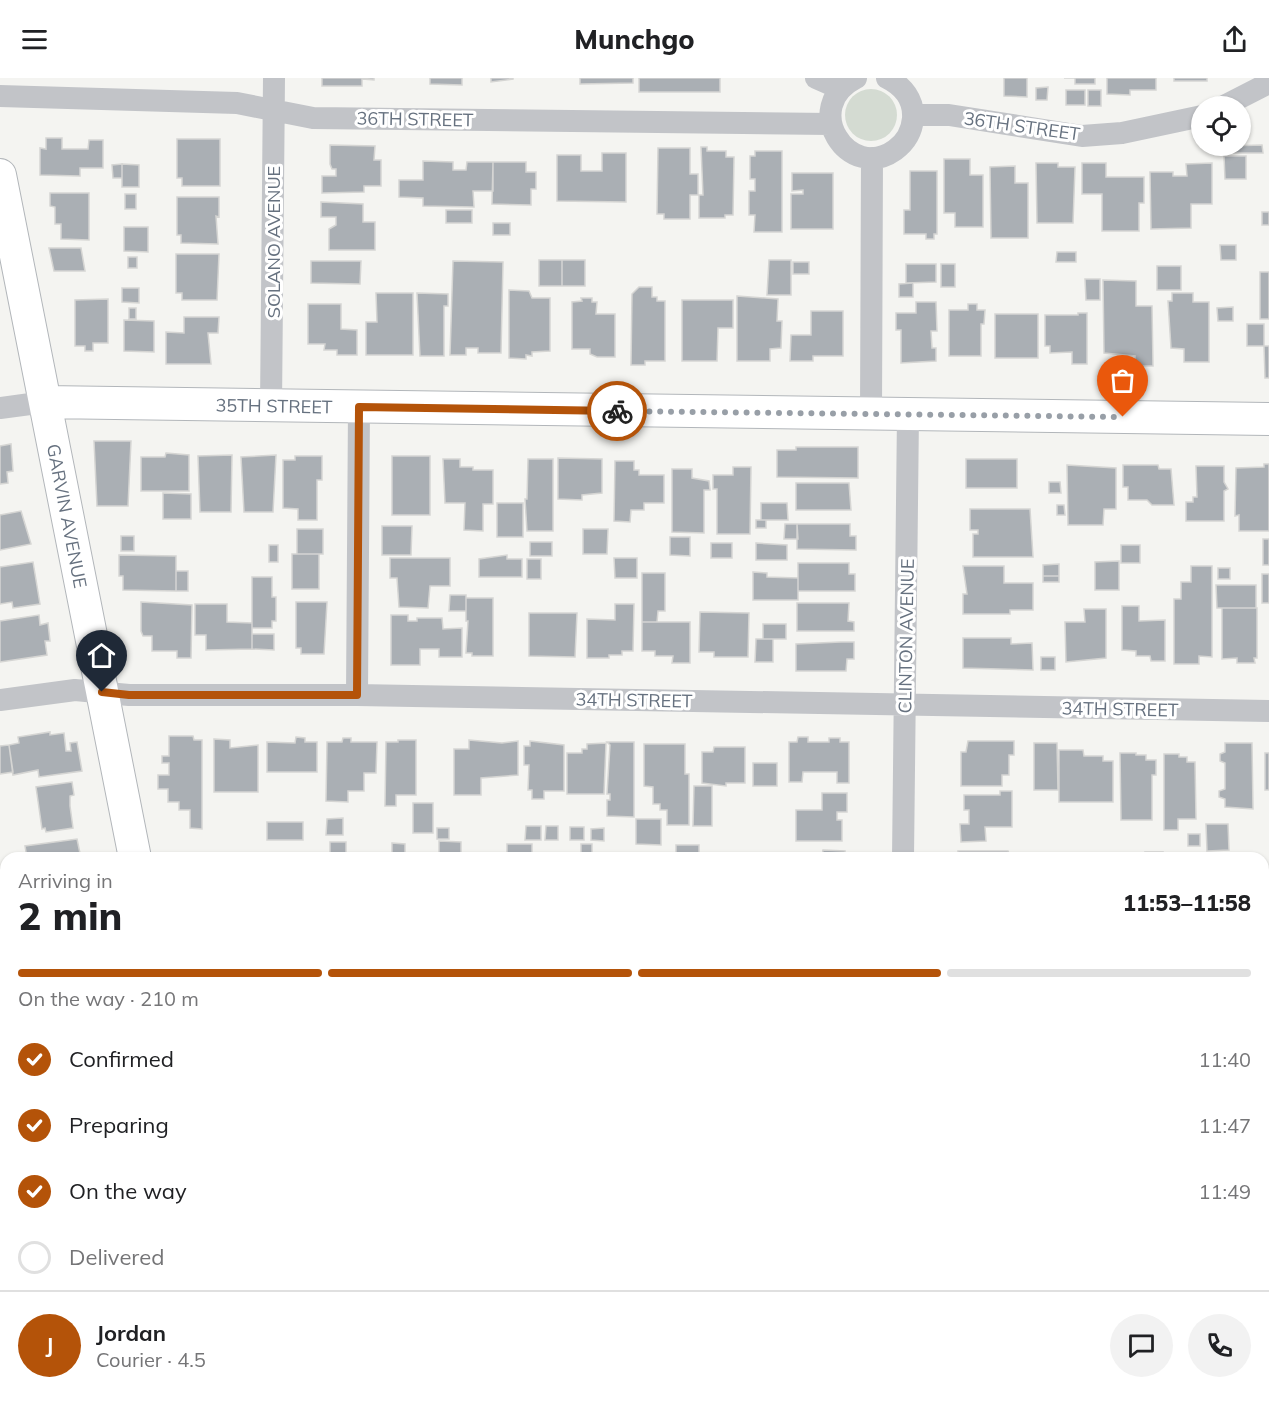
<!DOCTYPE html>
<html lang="en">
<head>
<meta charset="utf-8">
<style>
  :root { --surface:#fff; --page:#f2f2f2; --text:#202124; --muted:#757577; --line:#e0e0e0; --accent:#b45309 }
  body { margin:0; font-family:Mulish,sans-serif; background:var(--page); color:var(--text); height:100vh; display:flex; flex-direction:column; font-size:22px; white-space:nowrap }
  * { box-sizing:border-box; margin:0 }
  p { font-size:20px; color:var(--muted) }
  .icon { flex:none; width:33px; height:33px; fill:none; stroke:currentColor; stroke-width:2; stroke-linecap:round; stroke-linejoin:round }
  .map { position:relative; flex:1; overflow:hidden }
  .side { position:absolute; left:0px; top:774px; width:1269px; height:560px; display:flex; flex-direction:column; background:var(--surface); border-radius:18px 18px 0 0; box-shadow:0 2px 4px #0004 }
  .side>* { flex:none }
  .controls { position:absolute; left:1191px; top:18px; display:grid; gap:12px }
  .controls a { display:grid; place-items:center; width:60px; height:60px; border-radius:50%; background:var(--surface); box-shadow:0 2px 4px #0004; font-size:30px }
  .pin { position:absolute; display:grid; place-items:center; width:51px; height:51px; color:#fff; margin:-62px -26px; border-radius:50% 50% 50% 0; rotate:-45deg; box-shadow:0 0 6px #0007 }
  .pin .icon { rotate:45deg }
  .courier { position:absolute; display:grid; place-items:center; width:60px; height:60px; margin:-30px; border:4px solid #b45309; border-radius:50%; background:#fff; color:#222; box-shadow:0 2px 8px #0007 }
  .overview em { font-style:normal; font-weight:800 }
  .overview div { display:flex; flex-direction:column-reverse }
  .overview { display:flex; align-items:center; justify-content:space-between; height:102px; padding:0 18px }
  h1 { font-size:39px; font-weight:800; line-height:45px }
  .bar { display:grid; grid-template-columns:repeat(4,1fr); gap:9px 6px; align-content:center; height:72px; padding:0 18px }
  .bar i { height:8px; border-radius:4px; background:var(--line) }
  .bar .on { background:var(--accent) }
  .bar p { grid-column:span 4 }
  .line { display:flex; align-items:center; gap:15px; padding:0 18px; border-top:2px solid var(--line) }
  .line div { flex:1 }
  .round { display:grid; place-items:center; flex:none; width:63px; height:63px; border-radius:32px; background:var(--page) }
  ol { padding:0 18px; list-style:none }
  li { display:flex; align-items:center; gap:18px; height:66px }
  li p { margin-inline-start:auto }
  li .icon { padding:6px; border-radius:50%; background:var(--accent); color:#fff; stroke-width:4 }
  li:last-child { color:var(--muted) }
  li i { width:33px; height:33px; border:3px solid var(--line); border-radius:50% }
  header { display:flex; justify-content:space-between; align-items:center; height:78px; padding:0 18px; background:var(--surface); font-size:27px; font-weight:800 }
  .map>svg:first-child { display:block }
  .green { fill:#d4dbd2 }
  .building { fill:#aaafb4; stroke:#d5d5d3; stroke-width:1.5 }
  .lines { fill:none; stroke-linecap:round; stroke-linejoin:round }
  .secondary-casing { stroke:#b2b6ba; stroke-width:34 }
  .street { stroke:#c2c4c8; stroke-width:22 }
  .secondary { stroke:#fff; stroke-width:32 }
  .done { stroke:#989fa7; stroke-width:6; stroke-dasharray:0 10.8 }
  .route { stroke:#b45309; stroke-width:8 }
  .labels { text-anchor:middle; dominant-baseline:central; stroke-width:6; stroke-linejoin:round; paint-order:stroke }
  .street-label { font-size:18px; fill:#66717f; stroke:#fff }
</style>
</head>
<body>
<header><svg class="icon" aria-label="menu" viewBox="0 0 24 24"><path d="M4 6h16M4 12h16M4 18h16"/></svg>Munchgo<svg class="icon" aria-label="share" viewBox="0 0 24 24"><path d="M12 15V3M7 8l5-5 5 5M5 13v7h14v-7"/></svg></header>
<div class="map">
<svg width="1269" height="1333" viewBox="0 0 1269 1333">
  <rect width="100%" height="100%" fill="#f4f4f1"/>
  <path class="green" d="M845 37a26 26 0 1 1 52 0a26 26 0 1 1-52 0Z"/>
  <path class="building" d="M322 0H374V2L362 1V8H322Z
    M430 0H462V7L430 6Z
    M491 0H513V1L491 4Z
    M580 0H633V5L580 6Z
    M639 0H720V14H639Z
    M1004 0H1027V19L1004 18Z
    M1064 0H1095V6H1075V0Z
    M1107 0H1156V12H1130V17L1107 16Z
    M1174 0H1207V3H1174Z
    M1048 9 1047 22H1036V10Z
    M1066 12H1085V27H1066Z
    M1088 12H1101V28H1088Z
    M46 60H62V71H88L89 62H103V90H80V98L40 97V70L46 71Z
    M177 61H220V108H182V100H177Z
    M330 67 375 68 374 82H381V108H364V114L322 115V98H336V91H332L330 86Z
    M1262 67 1263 75H1228V68Z
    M701 69H707V73H726V79H734L733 137H725V140H699V117H703Z
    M658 70H690V96H698V117H690V141H664V136H657Z
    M755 73H782V154H754L755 137H749V113H755V101H750V78H755Z
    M602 75H626V124L557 123V77H581V93H602Z
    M1224 78H1246V101H1225Z
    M944 81H970V97H983V149H955V135H944Z
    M423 83 453 84V92H466L467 84H493V113H473L474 129 423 128V120L399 119V102H423Z
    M493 84H526V94H536V111H531V127L492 126Z
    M1036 85H1058V89H1075L1073 145H1037Z
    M1082 85H1106V99H1144V125H1139V153H1102V116H1082Z
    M1212 85V126H1191V150L1151 151 1150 94H1173V98H1187L1186 86Z
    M122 86 139 87V109H122Z
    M122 86V100H113L112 87Z
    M1015 88V105H1028V160H991L990 89Z
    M910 93H937V156H934V161H926V156H904V132H910Z
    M792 95H833V151H791V116H803V112L792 113Z
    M50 115H89V162L61 161V146H55V129L50 128Z
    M125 116H136V131H125Z
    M177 119H219V139L216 138 218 166 181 165V157H177Z
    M321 124 363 126V144H375V172H329V151L336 147V139H321Z
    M446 132H472V145H446Z
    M1262 134H1269V147H1262Z
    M493 145H510V157H493Z
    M124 149H148V174L124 173Z
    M1220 167H1236V182H1221Z
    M49 170H81L85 193H54Z
    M1057 174H1076V184H1056Z
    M176 176H219L217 222H182V215H176Z
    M128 179H137V190H128Z
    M539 182H562V208H539Z
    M562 182H585V208H562Z
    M769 182H791V217H767Z
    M311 183H361L360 206 311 205Z
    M453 183 503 184 501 275H478V270H466V277H450Z
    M793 184H809V196H793Z
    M906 186H936V204L906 205Z
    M941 186H955V209H941Z
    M1157 188H1181V212H1157Z
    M1260 194H1269V241H1260Z
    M1085 201H1100V222H1086Z
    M1103 202 1136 203V228H1152L1153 288H1135V278L1104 275Z
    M913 205V219H899V206Z
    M639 209H652V219H657V223H665V283H645V287H631L632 216Z
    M122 210H139V225L122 224Z
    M509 212 529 213 532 220H550V273L532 274V278L526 277V281L509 280Z
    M376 215H413V277H366V244H377Z
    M417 215 448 216V228H444V278H420Z
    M1172 215H1193V224H1209V284H1184V271L1171 270 1168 223H1172Z
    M737 218 778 221 777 243H782L781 270 770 271V283H737Z
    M581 220H592V224H597L596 236H615V279H597L590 276V271H572V224L582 223Z
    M108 221V265H93V273H85V268H75V222Z
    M682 222H733V250H718L717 283H682Z
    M916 224H936L937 253H931L932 270H936V283L901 285V252H896V235H916Z
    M308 226H341V251L357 252V277H337V272H324L325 266H308Z
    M968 226H977V232H985L984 246H981V278H949V232H968Z
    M1233 229V243H1218L1217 230Z
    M129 230H136V241H129Z
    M811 233H843V278H813V283H790L791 257H811Z
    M1078 235H1087V286H1072V274L1050 275V268H1045V237H1078Z
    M995 236H1038V280H995Z
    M184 239H219L218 255H208L211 286H166V254L184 255Z
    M124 242 154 243V274L124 273Z
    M1247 246H1264V268H1247Z
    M1264 268H1269V300H1265Z
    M94 363H131L128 428H97Z
    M11 366 13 393 7 394 8 405 0 406V368Z
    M796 369H858V400L777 399V372H796Z
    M166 375 189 377V413H141V379H165Z
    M232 377 231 434H200L198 378Z
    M276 377 273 434H244L241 379Z
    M295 378H322V402H317V442H298V431L283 430V382H295Z
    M392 378H430V437H392Z
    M558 380 602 381V415L582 417V422L558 421Z
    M443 381H460V389H473V392H493V426H483V453L464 452 465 425H445Z
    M528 381H553V453H527L525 421H527Z
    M966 381H1017V410H966Z
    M615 383H634V392H639V397H664V425H644V432H631L630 444 614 443Z
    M1264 386H1269V453H1239V437L1235 438 1236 390 1264 389Z
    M1067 387 1116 390V431H1104L1103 447H1068Z
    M1123 387H1158L1159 391H1171L1174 427H1152L1147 422H1128V409H1123Z
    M1196 388H1224V404L1228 411 1224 413V443H1186V424H1193V419H1197Z
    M733 389H751L750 456H717V411H713V397H733Z
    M672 391H692V400L709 403 710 412H704V455L672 454Z
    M1049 404H1060L1061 415H1049Z
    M796 405H849L851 432H796Z
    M163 415 191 416V441H163Z
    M497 425H523V459H497Z
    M761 425H787L788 442H761Z
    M1057 427H1064L1065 437H1057Z
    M970 431H1030L1033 479H973V456H978V452H970Z
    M21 433 31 466 0 472V437Z
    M756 442H766V450H756Z
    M785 446H797L798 461H784Z
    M797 446H850V458H856V472L797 471Z
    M382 448H412L411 477H382Z
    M297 451H323V476H297Z
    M583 451H608L607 476H583Z
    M121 458H134V473H121Z
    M670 459H690V478L670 477Z
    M1263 461H1269V487H1263Z
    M530 464H552V478H530Z
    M711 465H732V480H711Z
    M756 465 787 467V482H756Z
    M269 467H278V484H269Z
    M1121 467H1140V485H1121Z
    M292 476H319V511H292Z
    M119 477 176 478V513L123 512V498H119Z
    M507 477V481H522V499H479V481Z
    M390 480H450V508H430L428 530 399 529 397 500H390Z
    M614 480H637V500H615Z
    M527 481H541V501H527Z
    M1119 483V512H1095V484Z
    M33 484 40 526 13 530 12 524 0 526V489Z
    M798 485H849V496H855V513H798Z
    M1059 486V498H1043V487Z
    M963 488H1004V505H1033V532H1010V536H963V516H967Z
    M1191 488H1212V579L1199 578V586H1174V521H1181V504H1191Z
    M1218 490H1230V501H1218Z
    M176 493H188V513H176Z
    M753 494 767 495V499L798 500V522H753Z
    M642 495H665V533H658L657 544H642Z
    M1262 496H1269V525H1262Z
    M1043 498H1059V504H1043Z
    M252 499H272V519H276V543H272V550H252Z
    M1216 507H1256V530H1217Z
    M450 517H466V533H449Z
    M466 520H493V578H472V575H466L468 543H466Z
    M141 524 192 527 191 580H177V573H152V558H143L141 553Z
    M296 524H327L324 576H301V570H296Z
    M797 525H849L848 543 854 544V553H797Z
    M195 526H227V544L252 545V571L206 572V557H195Z
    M615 526H634L633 573H622V577H609V580H587V541L615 542Z
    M1122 528H1139V543L1165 542V583H1151L1150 578H1136V573L1122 572Z
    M1222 530H1257V580H1254L1255 585H1237V580L1222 581Z
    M1084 531H1106V580L1066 584 1065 544H1085Z
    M700 534 749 535 748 579H714V574H699Z
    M529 535H577L575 579 529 578Z
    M39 537 40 547 48 545 50 563H45L47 577 0 584V543Z
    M391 537H408V543H417V540H442L443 551 462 550V579H439V571H420V587H391Z
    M642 544H690V585H672L673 578H655V573H642Z
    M763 546H786V561H763Z
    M252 556H274V572L252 571Z
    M963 560H1011V566L1032 565 1033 592 963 590Z
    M756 561H773V584H755Z
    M841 564H854V581H847L846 593H796V566Z
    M1041 579H1055V592H1041Z
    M50 654V657L64 655 66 673H71L70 665 77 664 82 693 39 699 38 692 13 697 9 667 19 665 18 659Z
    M169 658H193L194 662H202V751L190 750V732H179V724H168V711H158V697H169V685H162V678H169Z
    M296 659 305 660V664H317V694H267V664L295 665Z
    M798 659H808V664H829V660H840V664H849V705H837V694H803L802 704H789V664H797Z
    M343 660H351V664H377L376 695H364V713H348V724L326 723 327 664H342Z
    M214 661 230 662V670L258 667V714H214Z
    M398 662H416V717H396V728H385L386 664H398Z
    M469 662 502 665 518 663V697L481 700V717H454V671H469Z
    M530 663 564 667V713H544V721H532V712H528L529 687H524V668H530Z
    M968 663H1014V677H1009V697H1002V708H961V674H966Z
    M607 664H634V739L607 738V722H610V716H607L610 667Z
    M606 665 604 716H567V675H582V671H587V666Z
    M1034 665H1057L1058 712H1034Z
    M1225 665H1252L1253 731 1225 729V721L1219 719V713L1225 711V685L1220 683V676L1225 674Z
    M644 666H685V696H689V747H667V732H660V726H653V709L644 708Z
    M9 667 13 694 0 696V668Z
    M714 669H745V705H726V708L702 705V674H713Z
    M1059 672H1083L1084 678H1103V683H1113V724H1059Z
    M1120 675H1136V677H1146V682H1156V697H1152V742H1121Z
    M1265 675H1269V712H1265Z
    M1164 676H1179V679H1187V684H1195L1196 741H1178V752H1164Z
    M753 685H777V708H753Z
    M72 704 74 717 70 718V728L73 750 46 754 45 750 42 751 36 709Z
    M694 708H712V748H693Z
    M1000 713H1012V749H985L986 763 961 764 960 746H969V732H964V717H1000Z
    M822 715H847V734H837V742H842V763H796V732H822Z
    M413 725H433V755H413Z
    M343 740V757H326L327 741Z
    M636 741H661V767L636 766Z
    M267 744H303V762H267Z
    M1206 746H1228L1229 772 1207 773Z
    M526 748H541V762H525Z
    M546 748H558V762H545Z
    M570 749H584V762H570Z
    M437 750H449V761H437Z
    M604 750V763L591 762V751Z
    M1188 756H1200V768H1188Z
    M77 761 81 780H27L25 768Z
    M439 763 461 764V778H439Z
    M330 764H346V778H330Z
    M392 765 405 766V777H392Z
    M507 766H532V780H507Z
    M581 766H592V780H581Z
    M676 767H699V780H676Z
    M823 772 845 773V780H822Z
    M958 773H1008L1011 780H958Z
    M1145 774H1163V780H1145Z
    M1263 824H1269V865H1263Z
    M0 957H5L6 961V995L0 996Z
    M1263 970H1269V1005H1263Z
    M3 1077 6 1108 0 1109V1078Z
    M1263 1105H1269V1158L1266 1160H1263Z
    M6 1271V1323L4 1324 0 1300 6 1299 1 1272Z
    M79 1328H94L95 1333H80Z
    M98 1328H118L119 1333H98Z
    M151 1328H188V1333H128V1330Z
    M370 1328H388L389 1333H370Z
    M398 1328H428V1333H398Z
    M464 1328H484V1333H464Z
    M589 1328H599V1333H589Z
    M599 1328H613V1333H599Z
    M793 1328H835V1333H793Z
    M953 1328H1000V1333H953Z
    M1094 1328H1116V1333H1094Z
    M1223 1328H1247V1333H1223Z
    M1052 1329V1333H1024V1330Z"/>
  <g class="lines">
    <defs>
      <path id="secondary" d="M0 97 135 780
        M45 324 1269 341
        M242 1328 243 1333"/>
    </defs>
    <use href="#secondary" class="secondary-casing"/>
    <path class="street" d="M816 0 841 11
      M856 0C799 29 849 105 895 72 906 64 912 53 913 40 914 22 903 8 887 0
      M0 18 237 25 313 40 831 46
      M1224 28 1269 5
      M913 37H949L1082 58 1122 55 1202 38
      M271 329 274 0
      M0 330 45 324
      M871 336 872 80
      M357 617 359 329
      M0 622 75 612 129 617H357L1269 633
      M903 780 908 336
      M0 910 6 909
      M1263 919 1269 920
      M1263 1196H1269
      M0 1205 6 1204
      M896 1333V1328"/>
    <use href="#secondary" class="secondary"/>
  </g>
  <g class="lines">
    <path class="done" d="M617 333 1123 339"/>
    <path class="route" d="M102 614 129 617H357L359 329 617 333"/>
  </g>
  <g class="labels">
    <g class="street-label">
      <text transform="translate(415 41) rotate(1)">36TH STREET</text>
      <text transform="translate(1022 48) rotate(8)">36TH STREET</text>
      <text transform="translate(273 164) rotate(-90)">SOLANO AVENUE</text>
      <text transform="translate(274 328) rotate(1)">35TH STREET</text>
      <text transform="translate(67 438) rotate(79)">GARVIN AVENUE</text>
      <text transform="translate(906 558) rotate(-89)">CLINTON AVENUE</text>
      <text transform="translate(634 622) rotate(1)">34TH STREET</text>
      <text transform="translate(1120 631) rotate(1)">34TH STREET</text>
    </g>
  </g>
</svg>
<div class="controls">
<a><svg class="icon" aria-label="locate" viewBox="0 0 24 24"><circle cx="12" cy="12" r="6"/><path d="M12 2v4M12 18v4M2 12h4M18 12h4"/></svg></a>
</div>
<div class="pin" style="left:1123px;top:339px;background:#ea580c"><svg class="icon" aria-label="bag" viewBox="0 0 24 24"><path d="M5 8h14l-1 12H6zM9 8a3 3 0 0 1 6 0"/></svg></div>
<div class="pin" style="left:102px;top:614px;background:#1f2937"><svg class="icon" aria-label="home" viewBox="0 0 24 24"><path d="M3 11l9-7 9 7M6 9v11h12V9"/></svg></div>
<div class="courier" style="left:617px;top:333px"><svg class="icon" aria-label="bike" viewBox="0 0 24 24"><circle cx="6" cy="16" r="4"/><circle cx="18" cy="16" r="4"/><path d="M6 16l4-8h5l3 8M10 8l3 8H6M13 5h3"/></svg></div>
<section class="side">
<div class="overview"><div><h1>2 min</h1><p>Arriving in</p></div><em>11:53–11:58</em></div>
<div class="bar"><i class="on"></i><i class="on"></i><i class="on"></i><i></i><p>On the way · 210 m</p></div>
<ol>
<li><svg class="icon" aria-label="check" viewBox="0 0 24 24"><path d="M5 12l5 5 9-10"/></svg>Confirmed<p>11:40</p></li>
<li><svg class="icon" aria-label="check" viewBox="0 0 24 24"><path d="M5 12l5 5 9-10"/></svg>Preparing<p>11:47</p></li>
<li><svg class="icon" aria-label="check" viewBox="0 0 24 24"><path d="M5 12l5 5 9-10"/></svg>On the way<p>11:49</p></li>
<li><i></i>Delivered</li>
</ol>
<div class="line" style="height:108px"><b class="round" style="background:var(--accent);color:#fff">J</b><div><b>Jordan</b><p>Courier · 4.5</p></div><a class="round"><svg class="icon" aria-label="chat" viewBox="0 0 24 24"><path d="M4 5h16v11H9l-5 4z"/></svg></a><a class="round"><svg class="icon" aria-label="phone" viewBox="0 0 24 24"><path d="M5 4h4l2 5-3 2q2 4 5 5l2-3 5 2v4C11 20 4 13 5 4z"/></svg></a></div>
</section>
</div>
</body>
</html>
